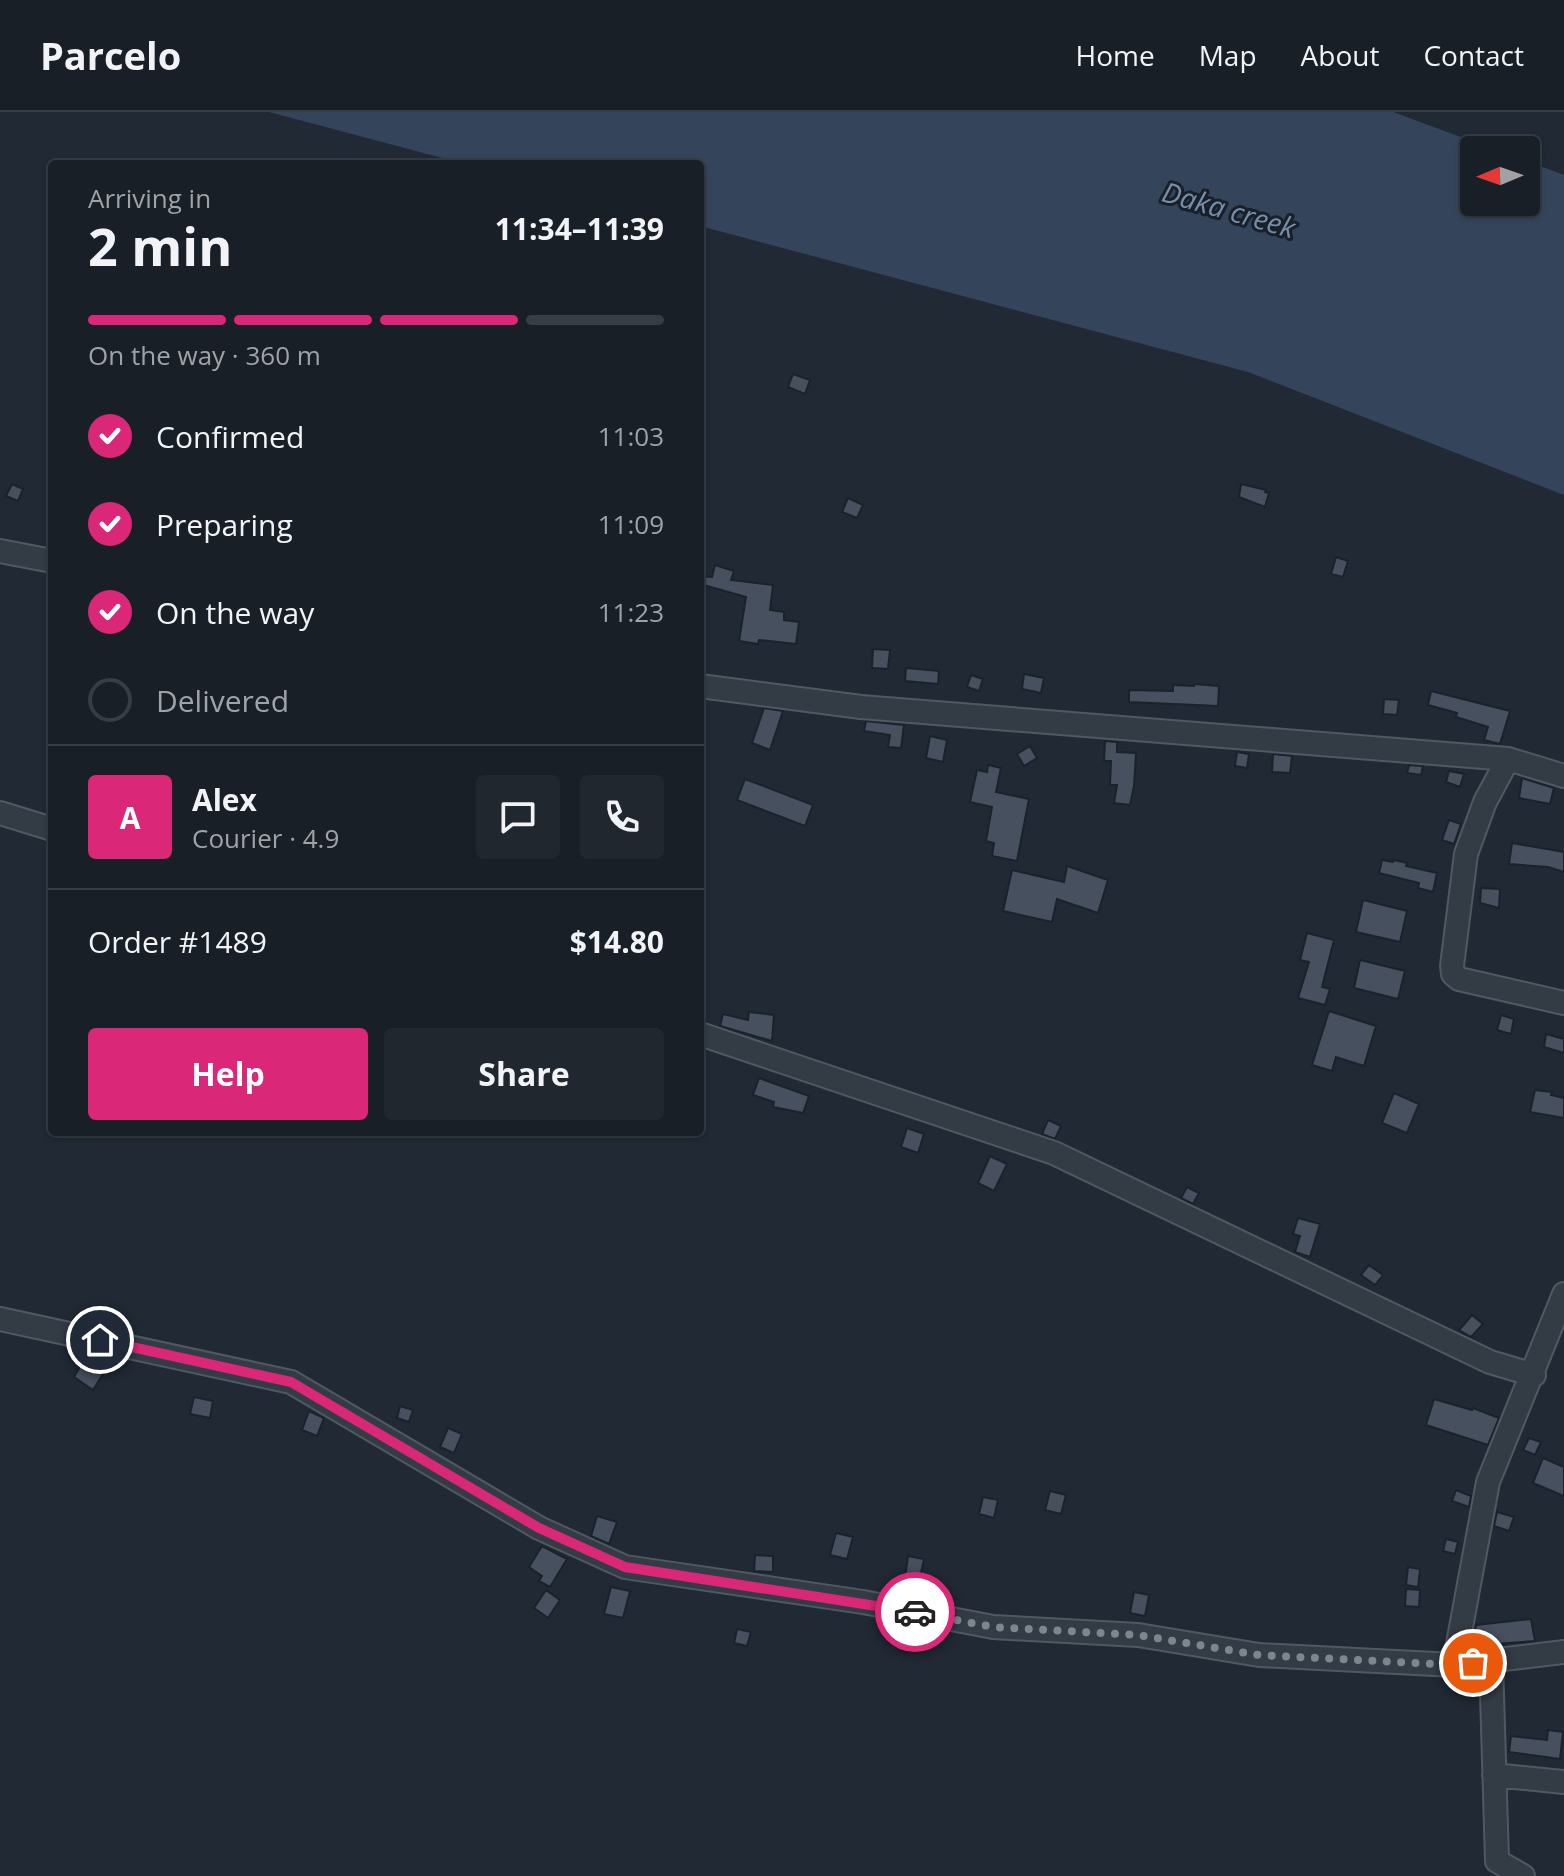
<!DOCTYPE html>
<html lang="en">
<head>
<meta charset="utf-8">
<style>
  :root { --surface:#181f27; --page:#21272f; --text:#f1f3f6; --muted:#9fa2a7; --line:#363d44; --accent:#db2777 }
  body { margin:0; font-family:"Open Sans",sans-serif; background:var(--page); color:var(--text); height:100vh; display:flex; flex-direction:column; font-size:30px; white-space:nowrap }
  * { box-sizing:border-box; margin:0 }
  p { font-size:26px; color:var(--muted) }
  .icon { flex:none; width:44px; height:44px; fill:none; stroke:currentColor; stroke-width:2; stroke-linecap:round; stroke-linejoin:round }
  .map { position:relative; flex:1; overflow:hidden }
  .panel { position:absolute; left:48px; top:48px; width:656px; height:976px; display:flex; flex-direction:column; background:var(--surface); border-radius:8px; box-shadow:0 2px 6px #0004,0 0 0 2px var(--line) }
  .panel>* { flex:none }
  .needle { width:52px; rotate:268deg }
  .buttons { position:absolute; left:1460px; top:24px; display:grid; gap:16px }
  .buttons a { display:grid; place-items:center; width:80px; height:80px; border-radius:8px; background:var(--surface); box-shadow:0 2px 6px #0004,0 0 0 2px var(--line); font-size:40px }
  .pin { position:absolute; display:grid; place-items:center; width:68px; height:68px; color:#fff; margin:-34px; border:4px solid #fff; border-radius:50%; box-shadow:0 2px 8px #0007 }
  .courier { position:absolute; display:grid; place-items:center; width:80px; height:80px; margin:-40px; border:6px solid #db2777; border-radius:50%; background:#fff; color:#222; box-shadow:0 2px 10px #0007 }
  .headline em { font-style:normal; font-weight:700 }
  .headline div { display:flex; flex-direction:column-reverse }
  .headline { display:flex; align-items:center; justify-content:space-between; height:136px; padding:0 40px }
  h1 { font-size:52px; font-weight:700; line-height:60px }
  .bar { display:grid; grid-template-columns:repeat(4,1fr); gap:12px 8px; align-content:center; height:96px; padding:0 40px }
  .bar i { height:10px; border-radius:6px; background:var(--line) }
  .bar .active { background:var(--accent) }
  .bar p { grid-column:span 4 }
  .line { display:flex; align-items:center; gap:20px; padding:0 40px; border-top:2px solid var(--line) }
  .line div { flex:1 }
  .round { display:grid; place-items:center; flex:none; width:84px; height:84px; border-radius:8px; background:var(--page) }
  ol { padding:0 40px; list-style:none }
  li { display:flex; align-items:center; gap:24px; height:88px }
  li p { margin-inline-start:auto }
  li .icon { padding:8px; border-radius:50%; background:var(--accent); color:#fff; stroke-width:4 }
  li:last-child { color:var(--muted) }
  li i { width:44px; height:44px; border:4px solid var(--line); border-radius:50% }
  .cta { display:flex; gap:16px; margin-top:auto; padding:16px 40px }
  .cta a { flex:1; height:92px; border-radius:8px; background:var(--accent); color:#fff; font-size:32px; font-weight:700; line-height:92px; text-align:center }
  .cta a+a { background:var(--page); color:var(--text) }
  header { display:flex; align-items:center; gap:48px; box-sizing:border-box; height:112px; padding:0 40px; background:var(--surface); border-bottom:2px solid var(--line) }
  header strong { font-size:38px }
  nav { display:flex; gap:44px; margin-inline-start:auto; font-size:28px }
  .map>svg:first-child { display:block }
  .water { fill:#34455b }
  .building { fill:#46505e; stroke:#1b222c; stroke-width:2 }
  .lines { fill:none; stroke-linecap:round; stroke-linejoin:round }
  .minor-casing { stroke:#505963; stroke-width:26 }
  .minor { stroke:#333b45; stroke-width:22 }
  .done { stroke:#7c8590; stroke-width:8; stroke-dasharray:0 14.4 }
  .route { stroke:#db2777; stroke-width:10 }
  .labels { text-anchor:middle; dominant-baseline:central; stroke-width:6; stroke-linejoin:round; paint-order:stroke }
  .water-label { font-size:28px; font-style:italic; fill:#768eaa; stroke:#192029 }
</style>
</head>
<body>
<header>
<strong>Parcelo</strong>
<nav><a>Home</a><a>Map</a><a>About</a><a>Contact</a></nav>
</header>
<div class="map">
<svg width="1564" height="1764" viewBox="0 0 1564 1764">
  <rect width="100%" height="100%" fill="#202934"/>
  <path class="water" d="M269 0H1393L1496 38H1474V90H1526V49L1564 63V383L1248 260 700 114V52H465Z"/>
  <path class="building" d="M793 262 810 268 805 282 788 275Z
    M12 372 23 377 18 389 6 384Z
    M1241 372 1266 378 1265 380 1269 381 1265 395 1239 385Z
    M848 386 863 393 857 406 842 400Z
    M1336 445 1348 449 1343 465 1331 462Z
    M715 453 734 459 731 468 773 473 770 498 784 500V508L799 510 796 532 759 528 758 532 739 529 746 485 700 472V464L712 465Z
    M873 537 890 538 888 557 872 556Z
    M906 556 939 559 938 572 905 569Z
    M1024 562 1044 566 1041 581 1022 577Z
    M971 563 983 567 979 579 967 575Z
    M1194 572 1219 574 1218 594 1129 590V578L1173 579V573L1194 574Z
    M1431 579 1510 599 1500 632 1484 628 1488 615 1456 605 1457 601 1428 593Z
    M1384 587 1399 588 1397 603 1383 602Z
    M764 596 783 599 770 638 752 631Z
    M866 609 904 613 901 636 888 635 890 623 864 619Z
    M930 624 947 628 943 650 926 646Z
    M1105 629 1117 630V640L1136 641 1134 674 1130 693 1114 691 1117 673H1110L1111 649H1104Z
    M1030 634 1037 646 1024 654 1017 642Z
    M1237 640 1249 642 1247 656 1235 654Z
    M1273 642 1292 644 1290 661 1272 660Z
    M988 653 1001 656 996 680 1029 687 1017 749 992 744 994 731 986 729 992 695 970 690 977 658 987 660Z
    M1409 653 1423 654 1421 663 1407 661Z
    M1449 659 1464 662 1460 675 1446 670Z
    M1522 666 1554 676 1550 692 1519 686Z
    M745 667 813 693 805 714 737 688Z
    M1449 708 1461 712 1454 732 1442 728Z
    M1512 731 1564 740V760L1548 755 1509 752Z
    M1382 748 1393 750 1394 748 1407 751 1406 754 1437 761 1433 780 1418 776 1419 771 1379 761Z
    M1067 754 1108 768 1098 801 1057 787 1052 810 1003 799 1012 758 1064 770Z
    M1481 776 1500 777 1499 796 1480 791Z
    M1363 788 1407 799 1400 830 1356 820Z
    M1307 821 1334 828 1322 875 1330 877 1325 893 1298 886 1309 850 1300 848Z
    M1360 848 1405 859 1398 887 1354 876Z
    M1329 899 1376 914 1364 954 1336 945 1332 959 1312 953Z
    M749 900 774 903 772 929 720 914 723 902 748 908Z
    M1501 903 1514 907 1511 922 1497 918Z
    M1546 922 1564 927V941L1544 935Z
    M759 966 809 984 803 1001 773 995 774 990 753 983Z
    M1535 978 1552 980 1551 983 1564 986V1006L1530 1000Z
    M1394 981 1419 992 1407 1021 1382 1011Z
    M1048 1008 1061 1014 1055 1027 1042 1022Z
    M907 1016 924 1022 918 1041 901 1035Z
    M990 1044 1007 1052 994 1079 978 1071Z
    M1187 1075 1199 1081 1193 1092 1181 1086Z
    M1298 1106 1320 1112 1310 1145 1295 1140 1300 1124 1293 1122Z
    M1369 1153 1383 1163 1375 1173 1361 1163Z
    M1472 1203 1483 1212 1471 1225 1459 1218Z
    M83 1249 103 1262 93 1278 74 1265Z
    M194 1285 213 1289 210 1306 190 1302Z
    M1434 1287 1472 1298 1473 1296 1499 1306 1488 1333 1426 1313Z
    M400 1294 413 1298 409 1310 397 1306Z
    M309 1299 324 1306 317 1324 302 1318Z
    M448 1316 462 1322 454 1341 440 1335Z
    M1529 1326 1541 1330 1535 1343 1523 1338Z
    M1543 1346 1564 1355V1384L1533 1371Z
    M1456 1378 1471 1384 1469 1395 1452 1389Z
    M1050 1379 1066 1383 1061 1402 1045 1398Z
    M983 1385 998 1388 994 1406 979 1402Z
    M1497 1400 1514 1405 1509 1419 1494 1414Z
    M597 1404 617 1410 609 1432 591 1424Z
    M836 1421 853 1425 847 1447 830 1443Z
    M1446 1427 1458 1430 1455 1442 1443 1439Z
    M542 1434 567 1447 550 1475 539 1469 542 1464 529 1455Z
    M755 1443 773 1444V1460L754 1459Z
    M908 1444 924 1447 918 1475 904 1473Z
    M1408 1455 1420 1457 1418 1475 1406 1473Z
    M611 1475 630 1479 623 1506 604 1502Z
    M1406 1477 1420 1478 1419 1495 1405 1494Z
    M546 1478 560 1488 548 1506 534 1496Z
    M1134 1480 1149 1483 1145 1504 1130 1501Z
    M1531 1507 1535 1529 1482 1533V1536L1471 1537 1476 1513Z
    M737 1517 751 1520 747 1534 734 1531Z
    M1548 1618 1563 1620 1560 1647 1509 1640 1511 1624 1547 1628Z"/>
  <g class="lines">
    <defs>
      <path id="minor" d="M0 439 52 449
        M700 574 861 595 1508 647 1564 664
        M1508 647 1485 690 1466 742 1452 854 1453 862 1459 867 1564 891
        M0 701 52 717
        M700 922 1054 1041 1490 1250 1534 1263
        M0 1207 291 1270 539 1416 625 1455 863 1490 993 1515 1138 1523 1259 1543 1454 1553 1564 1540
        M1491 1549 1497 1749 1523 1764
        M1454 1553 1488 1370 1564 1182
        M1494 1663 1564 1670"/>
    </defs>
    <use href="#minor" class="minor-casing"/>
    <use href="#minor" class="minor"/>
  </g>
  <g class="lines">
    <path class="done" d="M915 1500 993 1515 1138 1523 1259 1543 1454 1553 1473 1551"/>
    <path class="route" d="M100 1228 291 1270 539 1416 625 1455 915 1500"/>
  </g>
  <g class="labels">
    <g class="water-label">
      <text transform="translate(1229 97) rotate(16)">Daka creek</text>
    </g>
  </g>
</svg>
<div class="buttons">
<a><svg class="needle" viewBox="-14 -14 28 28"><path d="M0-13l5 13h-10z" fill="#e53935"/><path d="M0 13l5-13h-10z" fill="#9fa2a7"/></svg></a>
</div>
<div class="pin" style="left:1473px;top:1551px;background:#ea580c"><svg class="icon" aria-label="bag" viewBox="0 0 24 24"><path d="M5 8h14l-1 12H6zM9 8a3 3 0 0 1 6 0"/></svg></div>
<div class="pin" style="left:100px;top:1228px;background:#1f2937"><svg class="icon" aria-label="home" viewBox="0 0 24 24"><path d="M3 11l9-7 9 7M6 9v11h12V9"/></svg></div>
<div class="courier" style="left:915px;top:1500px"><svg class="icon" aria-label="car" viewBox="0 0 24 24"><path d="M5 17H2v-5l4-1 3-4h7l3 4 3 1v5h-3M9 17h6M6 11h13"/><circle cx="7" cy="17" r="2"/><circle cx="17" cy="17" r="2"/></svg></div>
<section class="panel">
<div class="headline"><div><h1>2 min</h1><p>Arriving in</p></div><em>11:34–11:39</em></div>
<div class="bar"><i class="active"></i><i class="active"></i><i class="active"></i><i></i><p>On the way · 360 m</p></div>
<ol>
<li><svg class="icon" aria-label="check" viewBox="0 0 24 24"><path d="M5 12l5 5 9-10"/></svg>Confirmed<p>11:03</p></li>
<li><svg class="icon" aria-label="check" viewBox="0 0 24 24"><path d="M5 12l5 5 9-10"/></svg>Preparing<p>11:09</p></li>
<li><svg class="icon" aria-label="check" viewBox="0 0 24 24"><path d="M5 12l5 5 9-10"/></svg>On the way<p>11:23</p></li>
<li><i></i>Delivered</li>
</ol>
<div class="line" style="height:144px"><b class="round" style="background:var(--accent);color:#fff">A</b><div><b>Alex</b><p>Courier · 4.9</p></div><a class="round"><svg class="icon" aria-label="chat" viewBox="0 0 24 24"><path d="M4 5h16v11H9l-5 4z"/></svg></a><a class="round"><svg class="icon" aria-label="phone" viewBox="0 0 24 24"><path d="M5 4h4l2 5-3 2q2 4 5 5l2-3 5 2v4C11 20 4 13 5 4z"/></svg></a></div>
<div class="line" style="height:104px"><div>Order #1489</div><b>$14.80</b></div>
<div class="cta"><a>Help</a><a>Share</a></div>
</section>
</div>
</body>
</html>
